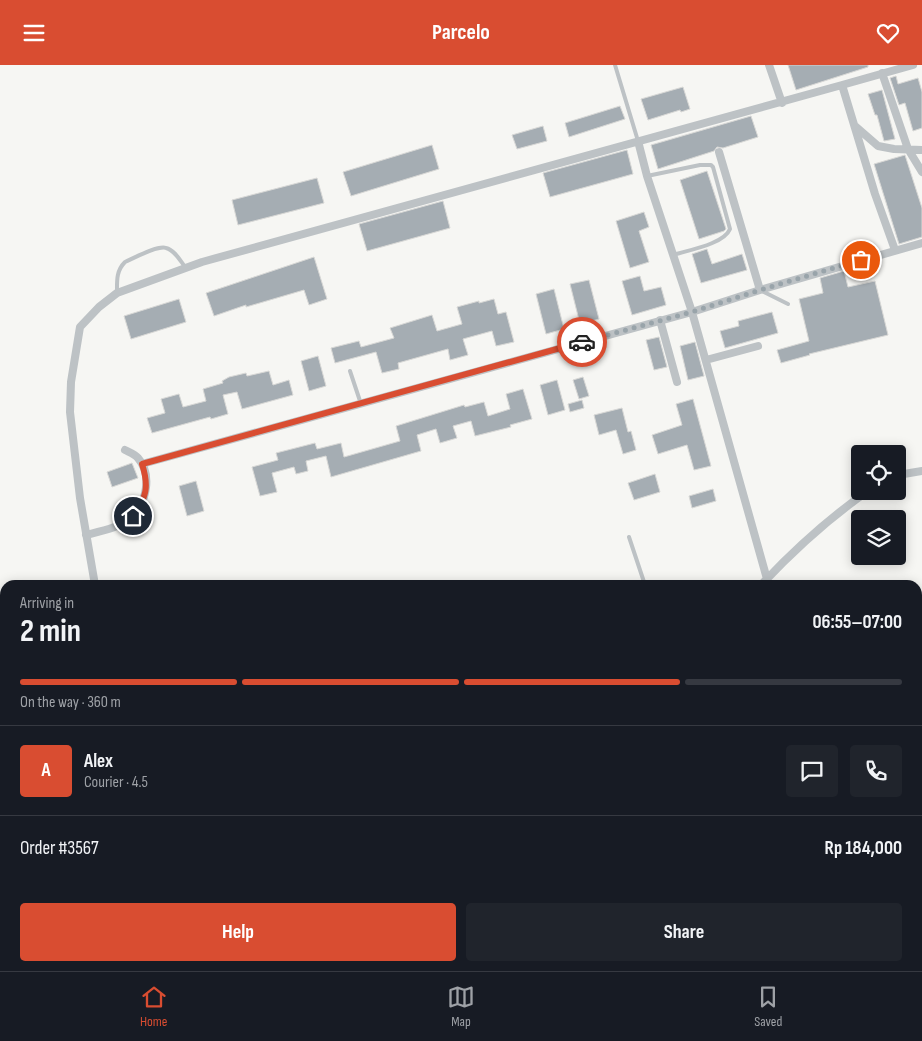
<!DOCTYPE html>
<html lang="en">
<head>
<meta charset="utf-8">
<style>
  :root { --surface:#171b24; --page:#20242c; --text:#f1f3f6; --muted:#9ea1a6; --line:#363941; --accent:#d94d31 }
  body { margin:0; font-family:"Sofia Sans Condensed",sans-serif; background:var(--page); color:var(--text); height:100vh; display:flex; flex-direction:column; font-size:19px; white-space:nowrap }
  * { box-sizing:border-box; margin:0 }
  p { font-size:16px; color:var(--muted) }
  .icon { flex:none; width:28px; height:28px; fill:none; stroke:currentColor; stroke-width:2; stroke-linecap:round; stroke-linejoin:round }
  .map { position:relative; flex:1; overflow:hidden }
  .panel { position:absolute; left:0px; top:515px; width:922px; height:391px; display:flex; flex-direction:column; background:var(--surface); border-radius:15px 15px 0 0; box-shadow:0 2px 12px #0003 }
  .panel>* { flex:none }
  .controls { position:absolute; left:851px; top:380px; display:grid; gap:10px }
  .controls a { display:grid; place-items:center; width:55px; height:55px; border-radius:5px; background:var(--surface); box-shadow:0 2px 12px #0003; font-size:25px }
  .pin { position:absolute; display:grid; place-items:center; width:42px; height:42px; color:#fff; margin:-21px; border:2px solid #fff; border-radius:50%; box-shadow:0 1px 5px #0007 }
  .courier { position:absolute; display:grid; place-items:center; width:50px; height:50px; margin:-25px; border:4px solid #d94d31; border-radius:50%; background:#fff; color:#222; box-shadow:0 1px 6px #0007 }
  .summary em { font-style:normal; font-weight:700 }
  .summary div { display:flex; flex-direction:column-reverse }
  .summary { display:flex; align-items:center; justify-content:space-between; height:85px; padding:0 20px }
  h1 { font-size:32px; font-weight:700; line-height:38px }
  .bar { display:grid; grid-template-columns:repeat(4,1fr); gap:8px 5px; align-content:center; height:60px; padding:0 20px }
  .bar i { height:6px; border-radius:4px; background:var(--line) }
  .bar .on { background:var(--accent) }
  .bar p { grid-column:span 4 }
  .line { display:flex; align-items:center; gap:12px; padding:0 20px; border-top:1px solid var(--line) }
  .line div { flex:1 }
  .round { display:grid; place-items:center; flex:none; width:52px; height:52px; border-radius:5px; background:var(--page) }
  .action { display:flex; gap:10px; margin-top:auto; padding:10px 20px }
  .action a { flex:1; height:58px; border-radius:5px; background:var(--accent); color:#fff; font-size:20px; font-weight:700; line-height:58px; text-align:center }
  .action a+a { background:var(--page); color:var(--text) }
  header { display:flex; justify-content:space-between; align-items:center; height:65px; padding:0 20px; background:var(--accent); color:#fff; font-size:22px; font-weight:700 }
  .dock { display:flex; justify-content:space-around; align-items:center; height:70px; border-top:1px solid var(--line); background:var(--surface); font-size:14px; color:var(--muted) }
  .dock a { display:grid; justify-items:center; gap:2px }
  .dock .on { color:var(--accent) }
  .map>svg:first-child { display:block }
  .water { fill:#b5c2c5 }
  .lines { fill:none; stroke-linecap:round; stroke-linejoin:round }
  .river { stroke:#b5c2c5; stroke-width:18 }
  .building { fill:#a5adb3; stroke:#d8d8d6 }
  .path { stroke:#b8bbbd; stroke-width:2; stroke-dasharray:2.5 2.5; stroke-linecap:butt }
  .lane { stroke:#bdc2c5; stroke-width:4 }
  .street { stroke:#bdc2c5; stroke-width:8 }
  .done { stroke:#99a4aa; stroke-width:5; stroke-dasharray:0 9 }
  .route { stroke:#d94d31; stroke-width:6 }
</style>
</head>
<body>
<header><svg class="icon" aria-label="menu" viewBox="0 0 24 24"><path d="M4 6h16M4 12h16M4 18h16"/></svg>Parcelo<svg class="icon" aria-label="heart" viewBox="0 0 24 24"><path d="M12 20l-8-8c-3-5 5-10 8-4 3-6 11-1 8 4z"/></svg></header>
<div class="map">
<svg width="922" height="906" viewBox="0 0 922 906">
  <rect width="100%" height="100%" fill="#f6f6f3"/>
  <path class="water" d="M0 706H5V756L1 757Z"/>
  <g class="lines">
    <path class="river" d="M0 567 5 579
      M223 901 230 906"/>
  </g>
  <path class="building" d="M788 0H868V2L796 25Z
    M896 11 898 19 918 13 922 27V63L913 66 905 38 899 40 890 13Z
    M683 22 690 44 681 47 680 45 648 55 641 34Z
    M882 25 895 74 884 76 877 50H875L868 29Z
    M620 41 625 54 569 72 565 58Z
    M751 51 758 72 723 83 717 82 714 86 658 104 651 80Z
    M543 61 547 76 517 84 512 70Z
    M432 80 439 104 351 131 343 107Z
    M627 85 633 109 550 132 543 108Z
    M905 90 922 143V172L899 179 874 99Z
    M707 106 726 164 724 166 699 174 680 115Z
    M317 113 324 138 238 160 232 135Z
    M443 136 450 163 367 186 359 159Z
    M644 147 649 162 639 166 649 197 630 203 616 156Z
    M707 184 712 199 742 189 747 205 701 218 692 189Z
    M314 192 327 234 309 240 304 225 246 242V240L214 251 206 228Z
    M844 206 848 222 875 216 888 270 809 289 810 290 781 298 777 285 809 276 799 234 823 228 820 213Z
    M640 211 644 226 661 222 666 240 632 250 622 216Z
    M589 215 599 254 580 259 570 219Z
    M554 224 564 264 546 269 536 229Z
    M179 234 186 257 131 274 124 251Z
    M494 234 498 249 506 247 514 277 496 281 492 266 463 274 468 290 450 295 448 284 398 298 399 304 382 308 376 287 335 298 331 283 359 276 361 282 394 273 390 263 432 250 437 266 462 259 457 242 479 236V238Z
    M772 247 778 268 725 283 720 266 739 261 738 256Z
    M586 260 588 270 562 277 559 267Z
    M659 272 667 302 654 305 646 275Z
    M695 277 704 311 688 315 680 281Z
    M318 291 326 321 309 326 301 296Z
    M269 306 273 320 289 315 293 330 242 344 237 327 223 330 228 349 211 354 210 352 152 368 147 353 165 348 161 334 179 329 183 342 206 336 203 324 223 318 222 316 229 312 246 308 247 311Z
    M583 312 589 331 579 334 573 315Z
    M557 315 565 345 548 350 540 320Z
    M523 324 532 354 510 360 511 362 475 371 471 356 453 361 457 373 440 378 436 364 417 370 421 386 331 412 326 391 306 396 308 406 296 409 294 402 272 408 277 427 260 431 252 402 278 395 276 388 315 378 317 384 341 378 344 392 400 376 396 361 464 340 465 342 484 337 488 351 510 344 506 329Z
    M693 334 711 401 694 405 687 380 658 389 652 370 682 360 676 339Z
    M582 335 584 343 570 347 568 339Z
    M622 343 628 367 631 366 636 385 623 389 616 365 599 370 594 350Z
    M132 398 138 413 112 422 107 407Z
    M655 409 660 427 634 435 628 418Z
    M196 416 204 446 187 451 179 421Z
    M713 424 716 436 692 443 689 431Z"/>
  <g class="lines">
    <path class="path" d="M0 760 5 759
      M2 761 5 776
      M0 839 5 841
      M0 858 5 855
      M0 879 5 883
      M5 891 0 897 9 906
      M124 901 126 906
      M141 901 144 906
      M80 906 85 901
      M446 906 463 901"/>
    <path class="lane" d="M615 0 638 76
      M647 111 700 100H711L713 102 730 164C724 179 689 185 673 190
      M762 226 788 239
      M117 228C117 216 116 206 125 197 134 193 158 180 166 183 175 185 181 197 186 203
      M350 306 361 339
      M629 472 645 520
      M0 644 5 652
      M918 857 922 859
      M192 901 195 906"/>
    <path class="street" d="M769 0 782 38
      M882 8 908 84 922 107
      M855 61 878 81 894 84 922 85
      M719 87 760 225
      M895 185 875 129 842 20 913 0
      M660 255 677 317
      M706 295 758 281
      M142 399 692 247 647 111 638 76
      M898 410 922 406
      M86 470C102 466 122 462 133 451 147 436 152 409 138 393 135 389 129 387 125 385
      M767 514 692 247 760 225 922 178
      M95 520 80 433 70 347 71 317 80 262 99 242 117 228 202 197 842 20
      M761 520C793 486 829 453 868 426
      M918 552H922
      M918 680 922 684
      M918 692H922
      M365 901 380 906
      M404 906 408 901
      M572 906 576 901"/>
  </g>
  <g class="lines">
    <path class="done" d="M582 277 692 247 760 225 861 195"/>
    <path class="route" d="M133 451C147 432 149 421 142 399L582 277"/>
  </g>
</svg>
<div class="controls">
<a><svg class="icon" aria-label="locate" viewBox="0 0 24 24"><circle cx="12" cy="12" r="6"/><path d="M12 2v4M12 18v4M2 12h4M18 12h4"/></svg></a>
<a><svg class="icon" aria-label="layers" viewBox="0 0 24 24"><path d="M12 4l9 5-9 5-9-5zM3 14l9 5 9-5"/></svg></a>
</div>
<div class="pin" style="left:861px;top:195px;background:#ea580c"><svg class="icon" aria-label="bag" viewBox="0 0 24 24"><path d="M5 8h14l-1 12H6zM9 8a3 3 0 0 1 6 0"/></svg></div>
<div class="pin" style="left:133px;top:451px;background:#1f2937"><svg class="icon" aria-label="home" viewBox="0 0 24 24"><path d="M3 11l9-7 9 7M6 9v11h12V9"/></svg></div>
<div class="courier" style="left:582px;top:277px"><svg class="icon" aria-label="car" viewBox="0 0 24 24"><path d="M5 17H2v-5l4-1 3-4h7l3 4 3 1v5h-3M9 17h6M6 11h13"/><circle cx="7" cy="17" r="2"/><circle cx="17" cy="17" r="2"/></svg></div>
<section class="panel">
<div class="summary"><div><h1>2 min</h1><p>Arriving in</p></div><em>06:55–07:00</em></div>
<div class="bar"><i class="on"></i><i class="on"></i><i class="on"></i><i></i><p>On the way · 360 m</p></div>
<div class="line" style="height:90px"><b class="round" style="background:var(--accent);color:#fff">A</b><div><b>Alex</b><p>Courier · 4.5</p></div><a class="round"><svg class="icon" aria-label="chat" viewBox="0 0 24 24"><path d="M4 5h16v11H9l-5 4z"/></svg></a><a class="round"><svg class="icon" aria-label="phone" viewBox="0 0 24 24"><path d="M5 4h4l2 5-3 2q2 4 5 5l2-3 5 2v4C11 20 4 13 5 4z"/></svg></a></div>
<div class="line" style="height:65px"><div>Order #3567</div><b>Rp 184,000</b></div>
<div class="action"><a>Help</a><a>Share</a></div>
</section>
</div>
<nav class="dock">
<a class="on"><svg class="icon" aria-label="home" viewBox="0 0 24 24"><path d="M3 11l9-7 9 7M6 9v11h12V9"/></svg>Home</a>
<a><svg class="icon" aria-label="map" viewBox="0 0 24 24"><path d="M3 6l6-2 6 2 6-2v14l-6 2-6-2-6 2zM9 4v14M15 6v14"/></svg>Map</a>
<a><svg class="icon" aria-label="saved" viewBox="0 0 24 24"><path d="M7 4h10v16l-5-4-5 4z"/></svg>Saved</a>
</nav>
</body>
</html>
